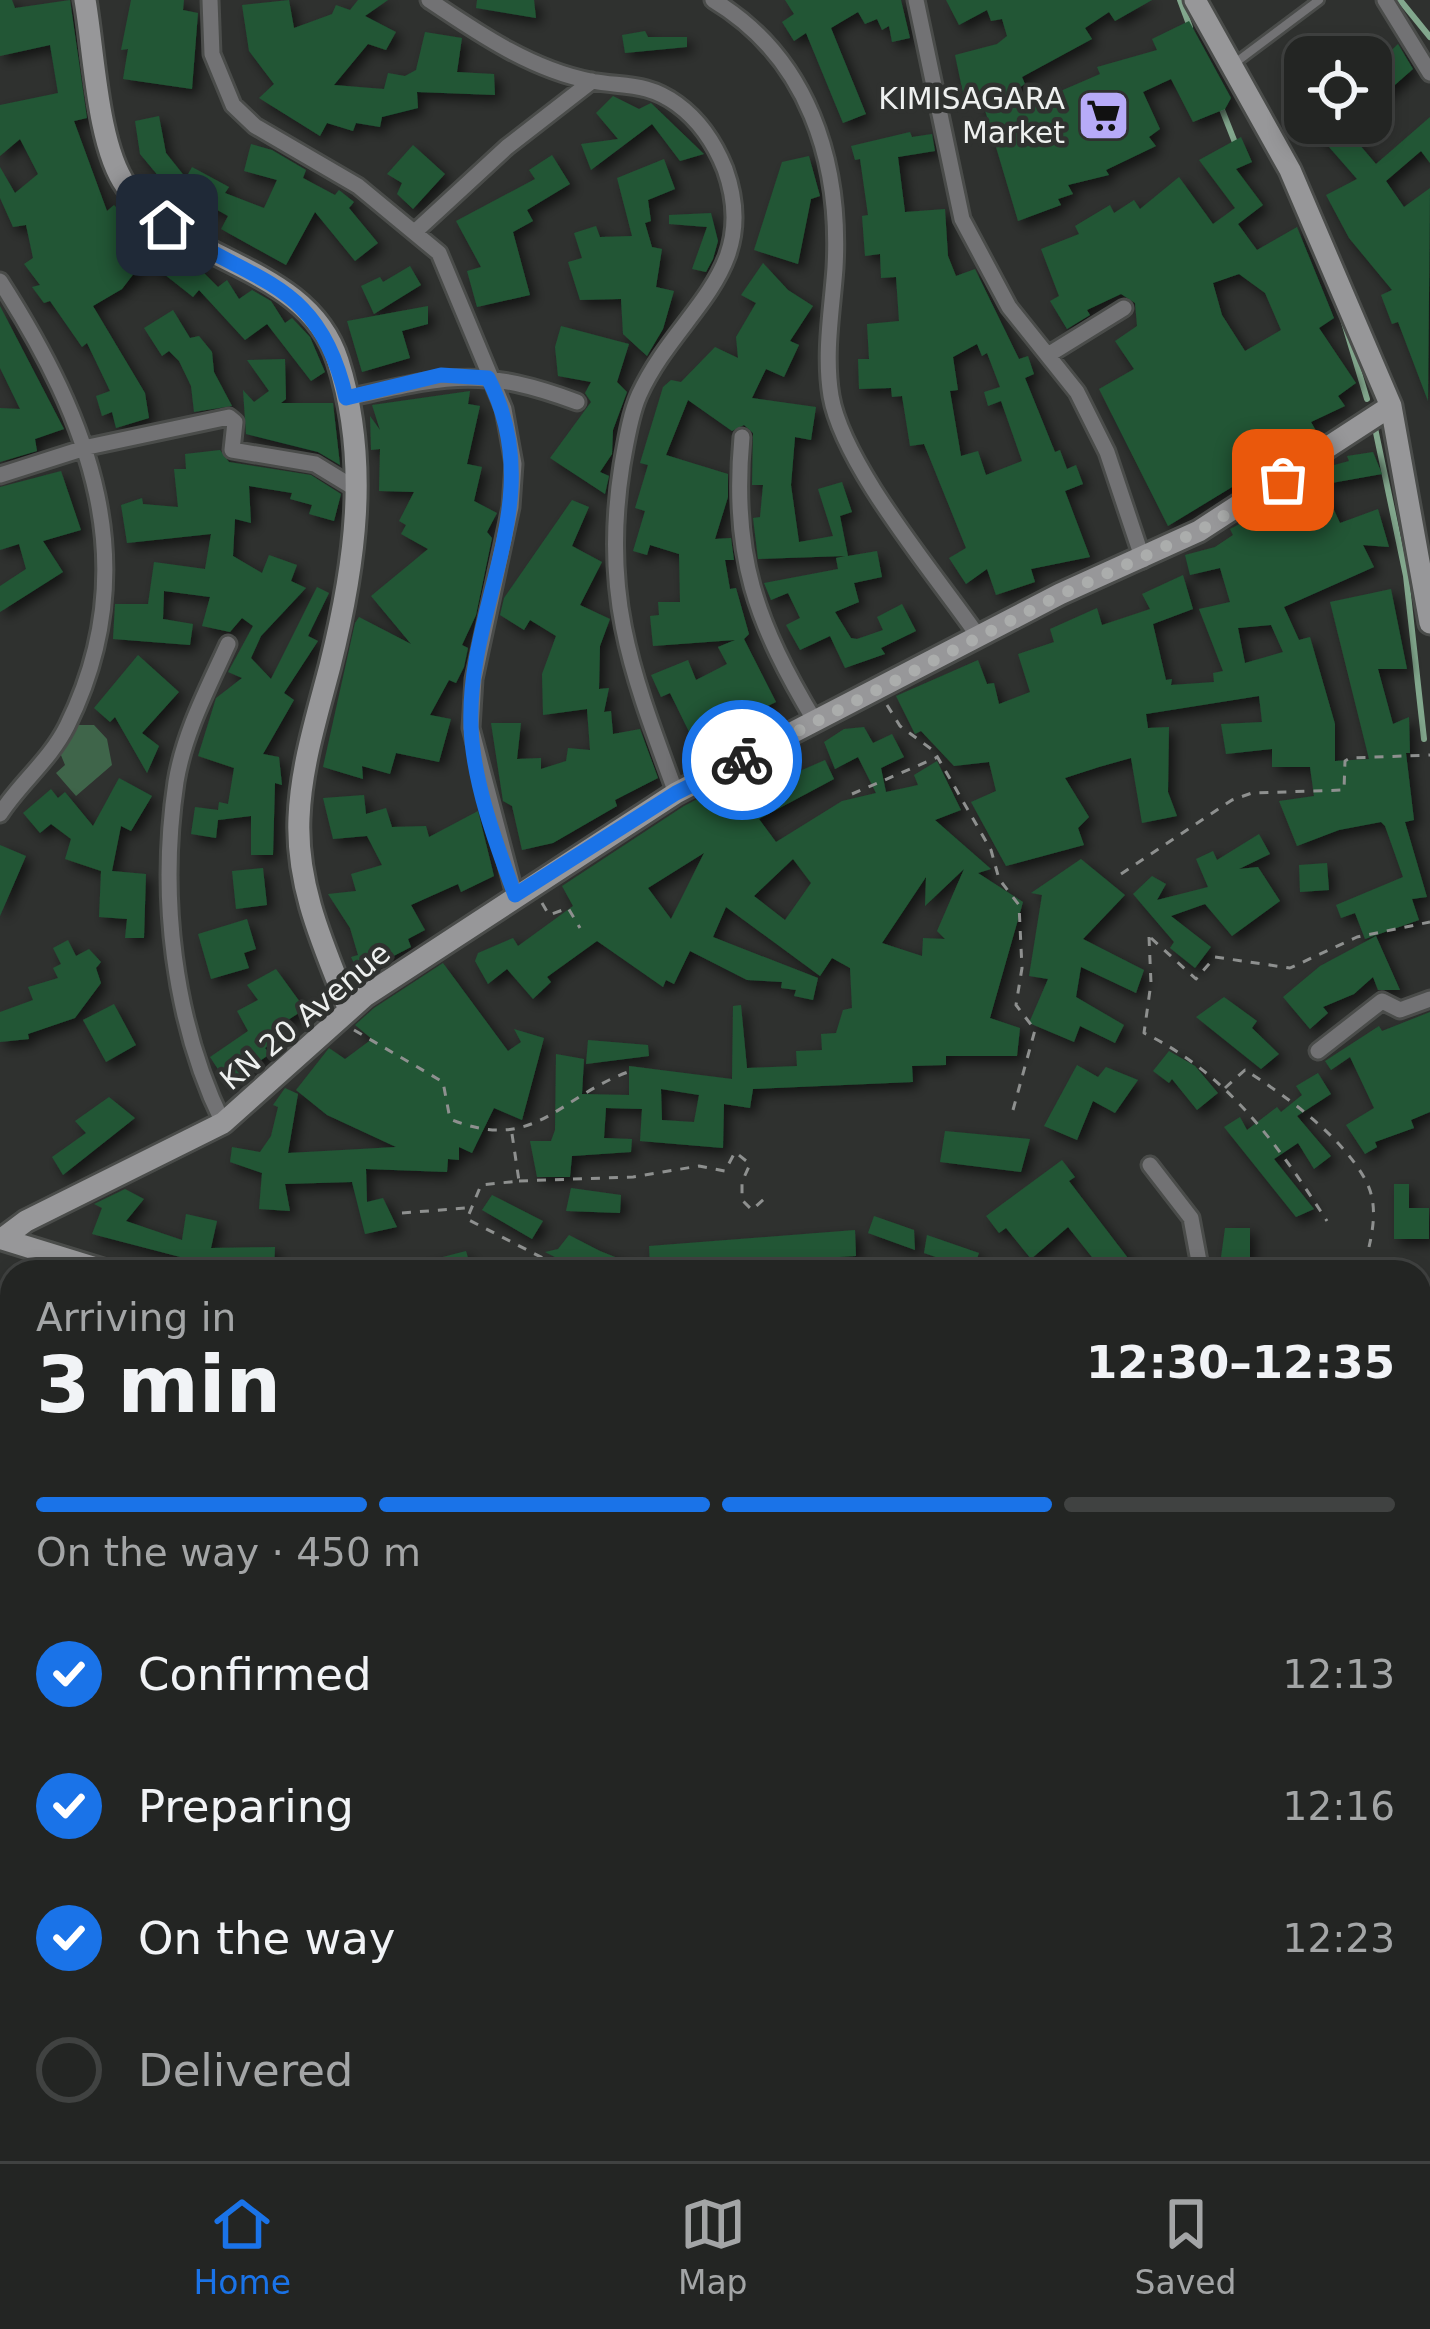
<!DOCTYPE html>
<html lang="en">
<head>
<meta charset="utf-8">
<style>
  :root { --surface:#232523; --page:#2f3130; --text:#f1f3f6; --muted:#a3a5a6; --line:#404241; --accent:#1a73e8 }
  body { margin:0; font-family:"DejaVu Sans",sans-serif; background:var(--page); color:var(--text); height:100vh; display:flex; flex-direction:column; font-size:45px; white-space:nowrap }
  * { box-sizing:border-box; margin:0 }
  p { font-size:39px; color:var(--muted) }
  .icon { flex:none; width:66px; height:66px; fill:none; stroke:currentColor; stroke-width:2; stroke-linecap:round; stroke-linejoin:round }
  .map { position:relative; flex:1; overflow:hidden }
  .sheet { position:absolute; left:0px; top:1260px; width:1431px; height:903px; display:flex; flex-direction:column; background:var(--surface); border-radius:36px 36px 0 0; box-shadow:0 6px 18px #0003,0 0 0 3px var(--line) }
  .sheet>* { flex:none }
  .fabs { position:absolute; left:1284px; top:36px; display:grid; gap:24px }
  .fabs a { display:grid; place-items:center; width:108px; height:108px; border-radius:24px; background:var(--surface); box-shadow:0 6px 18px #0003,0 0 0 3px var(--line); font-size:60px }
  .pin { position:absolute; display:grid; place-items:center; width:102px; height:102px; color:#fff; margin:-51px; border-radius:24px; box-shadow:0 6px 18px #0006 }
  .courier { position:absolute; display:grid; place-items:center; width:120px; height:120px; margin:-60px; border:9px solid #1a73e8; border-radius:50%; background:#fff; color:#222; box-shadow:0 3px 15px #0007 }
  .overview em { font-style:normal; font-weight:600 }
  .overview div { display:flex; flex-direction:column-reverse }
  .overview { display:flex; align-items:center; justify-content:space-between; height:204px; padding:0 36px }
  h1 { font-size:78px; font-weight:600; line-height:90px }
  .bar { display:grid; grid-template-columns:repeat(4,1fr); gap:18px 12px; align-content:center; height:144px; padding:0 36px }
  .bar i { height:15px; border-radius:9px; background:var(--line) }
  .bar .selected { background:var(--accent) }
  .bar p { grid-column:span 4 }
  ol { padding:0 36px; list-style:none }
  li { display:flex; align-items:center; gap:36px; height:132px }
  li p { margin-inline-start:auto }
  li .icon { padding:12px; border-radius:50%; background:var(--accent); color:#fff; stroke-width:4 }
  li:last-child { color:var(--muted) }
  li i { width:66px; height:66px; border:6px solid var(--line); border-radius:50% }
  .tab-bar { display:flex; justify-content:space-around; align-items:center; height:168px; border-top:3px solid var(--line); background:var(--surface); font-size:33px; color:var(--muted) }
  .tab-bar a { display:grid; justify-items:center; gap:6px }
  .tab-bar .selected { color:var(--accent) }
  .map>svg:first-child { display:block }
  .green { fill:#3f654a }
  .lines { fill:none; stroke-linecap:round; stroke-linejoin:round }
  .stream { stroke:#82a78d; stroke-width:6 }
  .river { stroke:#538863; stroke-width:33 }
  .building { fill:#215635; fill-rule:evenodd; filter:url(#shadow) }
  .lane-casing { stroke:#4a4c4a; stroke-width:14 }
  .street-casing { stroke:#4a4c4a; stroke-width:21 }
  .secondary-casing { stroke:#4a4c4a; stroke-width:27 }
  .path { stroke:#8e908f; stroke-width:3; stroke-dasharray:9 9; stroke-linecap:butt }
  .lane { stroke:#727274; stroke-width:8 }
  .street { stroke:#727274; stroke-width:15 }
  .secondary { stroke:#979799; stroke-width:21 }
  .done { stroke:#abadac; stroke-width:12; stroke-dasharray:0 21.6 }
  .route { stroke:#1a73e8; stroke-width:15 }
  .labels { text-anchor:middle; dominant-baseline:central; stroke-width:9; stroke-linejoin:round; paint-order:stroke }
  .poi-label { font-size:30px; fill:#eef0ef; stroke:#2f312f; text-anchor:end }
  .street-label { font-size:30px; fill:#eef0ef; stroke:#2f312f }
</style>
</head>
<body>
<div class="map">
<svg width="1430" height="2161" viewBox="0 0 1430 2161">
  <defs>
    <filter id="shadow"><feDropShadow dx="5.5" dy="5.5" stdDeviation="6" flood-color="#0009"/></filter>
  </defs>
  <rect width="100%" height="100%" fill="#2f312f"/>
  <path class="green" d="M69 725H94L107 739 112 765 76 796 56 773 65 765 58 748Z"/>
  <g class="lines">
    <path class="stream" d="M1180 0 1190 27
      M1400 0 1430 37
      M1221 107 1236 145
      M1342 316 1367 399
      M1375 428 1406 576 1424 739"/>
    <path class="river" d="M1419 1890 1430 1881
      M1336 2161 1339 2151"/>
  </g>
  <path class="building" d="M0 0H12L15 8 70 0 87 118 74 121 107 211 114 205 142 234 146 229 186 255 218 287 227 280 239 299 252 290 271 301 285 323 292 318 310 337 325 372 311 381 267 324 245 340 199 290 193 297 145 259 122 289 93 306 145 393 149 418 116 428 112 412 102 416 96 396 110 391 87 343 82 347 50 301 44 303 32 287 40 285 24 264 33 258 26 225 13 227 0 198V167L15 193 38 174 20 139 0 156V105L58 93 50 45 0 56Z
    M131 0H184L183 10 198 13 192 89 123 79 128 49 121 50Z
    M289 0 294 28 332 14 336 5 350 10 358 0H388L365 16 396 32 386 50 368 44 334 85 384 89 388 73 405 76 416 70 425 32 462 38 457 72 494 74 495 95 417 92 418 108 382 117 380 127 356 123 353 131 327 123 320 136 259 98 274 84 249 51 242 5Z
    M477 0H534L536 18 476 8Z
    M785 0H901L910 38 892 42 889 26 882 30 877 19 865 24 858 12 831 28 866 114 843 123 806 33 794 41 782 22 794 14Z
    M946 0H1152L1115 21 1109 12 1085 28 1092 39 1022 77 1025 84 992 105 1031 93 1035 102 1100 74 1097 67 1157 50 1152 39 1189 21 1231 98 1225 109 1193 122 1171 79 1143 92 1160 129 1149 137 1156 146 1106 170 1109 175 1068 185 1073 194 1058 199 1061 205 1018 221 979 90 963 93 955 55 997 44 1007 36 1002 19 991 21 987 10 959 25Z
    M645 31 648 37H687V47L625 53 622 35Z
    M1398 44 1413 69 1371 106V70Z
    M613 96 639 109 651 103 704 154 680 161 652 124 591 170 581 144 618 139 596 113Z
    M159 116 166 153 186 178 192 167 229 187 225 193 264 208 277 180 244 171 251 144 272 150 306 170 303 178 335 195 339 190 354 202 349 208 378 243 355 261 315 212 286 265 221 229 228 216 160 178 140 154 135 121Z
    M1430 117V163L1421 151 1386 181 1404 207 1430 188 1428 401 1398 322 1392 324 1381 295 1392 290 1349 238 1326 195 1357 179 1308 123H1341L1376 164Z
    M910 132 912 137 932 134 935 151 898 157 905 212 945 209 948 256 956 276 975 269 1019 359 1028 356 1034 374 1025 378 1055 452 1060 450 1067 469 1076 465 1083 484 1065 491 1090 557 1031 569 1035 582 996 595 987 569 966 584 949 558 966 548 924 444 910 446 902 396 892 397 891 388 859 389 858 359H869L867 324 899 321 896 277 881 278 880 254 865 256 862 216 868 215 860 159 855 160 851 146ZM977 344 982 356 987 353 1000 387 984 392 988 406 1001 401 1022 461 986 475 978 451 961 456 950 391 958 390 953 357Z
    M1241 137 1252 162 1236 169 1263 205 1238 224 1257 250 1297 227 1334 318 1319 328 1356 383 1338 396 1345 406 1311 422 1315 429 1289 444 1293 450 1168 526 1099 389 1134 369 1115 341 1137 326 1135 303 1121 294 1087 310 1090 315 1067 329 1050 301 1059 296 1041 249 1079 234 1075 226 1110 205 1114 213 1134 200 1140 209 1179 177 1213 224 1235 208 1199 160ZM1239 274 1265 293 1281 330 1245 351 1222 315 1213 283Z
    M413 145 445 174 413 209 397 194 402 183 387 174Z
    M552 155 570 184 527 210 533 221 513 232 530 295 477 307 467 271 481 267 456 221 535 179 529 170Z
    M809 156 820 196 811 199 798 264 754 250 782 162Z
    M664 159 675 189 648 200 651 221 645 223 652 247 662 249 656 287 674 291 663 329 647 356 623 334 621 299 580 300 568 262 582 258 574 233 596 226 600 237 632 236 617 178Z
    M711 213 718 241 713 259 706 272 692 269 707 227 669 224V215Z
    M763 263 788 290 813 306 790 341 799 345 784 377 766 369 752 398 816 407 811 440 795 437 791 485 799 542 833 536 818 489 842 482 852 512 840 516 848 556 877 551 882 577 854 583 859 602 835 612 851 638 857 639 883 630 877 617 902 604 916 631 881 648 885 654 845 668 830 636 800 650 786 625 800 618 788 593 771 600 764 583 838 569 836 558 845 556 758 559 753 518 760 517 763 485H752L753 433 744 425 732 431 688 400 666 455 728 474V497L715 539 731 538 734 560H725L730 589 736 588 749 634 744 639 776 702 694 742 670 693 661 697 651 675 688 660 696 680 727 664 718 647 735 640 653 646 650 616 659 615 658 602H680L679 554 650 545 647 555 633 551 645 511 635 508 648 465 640 463 663 387 671 380 681 382 715 347 738 358 736 337 756 303 741 295Z
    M410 266 421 285 374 314 361 286 380 277 383 282Z
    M0 306 64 429 35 439 37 451 0 462V408L20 409 0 368Z
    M428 306V324L402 331 410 358 362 372 347 321Z
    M173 310 190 338 199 336 212 352 214 372 232 406 194 412 191 386 179 361 169 351 162 356 144 328Z
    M561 326 629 344 617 382 627 392 613 430 612 454 600 472 609 476 605 494 550 458 591 402 585 393 591 382 558 376 555 347Z
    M285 359 286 399 281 403H333L340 465 318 452 246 434 243 390 254 402 269 391 247 360Z
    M470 391 468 404 480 406 467 464 482 467 474 501 497 513 487 532 492 538 476 615 462 645 468 648 464 667 456 683 449 680 430 715 451 719 439 762 396 753 390 774 362 766 363 779 323 767 355 623 359 617 411 644 371 596 428 549 401 534 406 525 399 521 414 492 379 491 380 449 371 450 370 416 380 430 372 405Z
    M220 450 229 462 311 475 341 494 334 521 309 514 312 505 290 499 292 493 249 486 251 523 235 519 233 556 262 573 269 555 297 565 291 581 306 588 261 636 251 658 271 679 317 587 329 593 308 636 318 641 284 693 294 700 263 754 279 757 282 785 275 783 273 855H251V816L218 820 216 838 191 834 195 807 218 810 219 802 228 804 234 768 198 756 216 698 242 678 228 672 253 626 242 618 230 632 202 626 210 597 164 591 163 619 193 624 190 645 113 639 115 604H148L154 562 205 569 211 534 127 543 121 505 142 498 143 504 178 507 174 469H186L185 454Z
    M1373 452 1382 474 1326 484 1323 468 1349 461 1347 456Z
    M61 471 81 530 43 541 63 572 0 612V586L26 569 19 544 0 550V487Z
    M1318 475 1340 523 1378 509 1389 547 1363 545 1374 567 1284 607 1299 640 1310 637 1335 724V761L1369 759 1330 602 1391 589 1407 669H1378L1393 724 1409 717 1410 753H1406L1414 820 1405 822 1427 897 1412 899 1419 920 1365 939 1355 913 1341 918 1336 905 1403 877 1385 826 1381 822 1339 830 1297 846 1279 801 1314 796 1310 767H1272V749L1226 754 1221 724 1262 722 1259 696 1146 714 1148 728 1169 727 1168 792 1177 816 1142 823 1131 758 1099 767 1065 778 1089 817 1078 828 1084 845 1006 866 971 802 996 791 989 762 954 766 921 731 915 734 896 696 978 660 987 684 994 683 999 704 1030 692 1018 654 1054 642 1050 629 1097 608 1102 625 1150 609 1142 594 1183 575 1193 609 1153 624 1166 680 1172 679 1171 685 1214 682 1213 673 1223 671 1199 609 1230 602 1220 568 1190 575 1185 555 1215 547 1233 535 1230 529 1287 499 1285 493ZM1271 625 1283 652 1245 663 1238 628Z
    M572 500 589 507 572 546 602 562 580 605 610 619 600 646 599 689 609 688 604 712 611 711 613 734 640 729 658 778 615 800 617 806 553 843 522 850 512 806 503 801 491 723H521L517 759 541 758V769L566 761 568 748 590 750 587 709 543 715 542 674 556 636 530 620 524 630 500 615 504 598Z
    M138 655 179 692 142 733 159 746 147 773 115 717 110 722 94 708Z
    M864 727 873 743 892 734 904 757 881 768 886 792 918 785 914 775 937 761 961 810 935 820 991 869 978 873 1023 902 990 1018 1020 1028 1017 1056H946V1065L912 1066 913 1082 753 1089 750 1108 724 1104 723 1148 640 1141 642 1109 606 1108 604 1138 632 1139 631 1152 572 1156 570 1177H537L530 1141H551L555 1130 556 1054 584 1059 582 1094 629 1095V1066L732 1079 733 1006 741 1005 747 1068 797 1066 796 1051 822 1050 821 1034 836 1033 843 1010 852 1008 850 968 832 958 820 976 726 907 713 937 818 978 813 1000 794 996 796 990 781 988 782 982 747 980 690 951 674 984 666 980 663 987 597 941 547 977 551 982 533 999 507 969 488 984 475 961 478 953 513 938 518 946 573 906 562 886 684 806 782 755 793 774 825 760 834 779 759 819 776 842 842 801 876 793 858 757 835 769 824 742 844 729ZM704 853 671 919 648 888ZM793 859 811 883 785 920 754 896ZM964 869 937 931 945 939 923 938 922 956 882 943 926 877 925 906ZM661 1089 699 1095 694 1122 662 1120Z
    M119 778 152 796 131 831 121 826 112 871 146 874 144 938H125L127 919 99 917 101 871 65 859 71 839 51 824 40 833 23 813 51 789 58 798 65 792 93 826Z
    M364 795 366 814 386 808 392 827 426 826 429 837 478 811 494 876 461 892 458 884 411 905 425 930 408 939 411 947 359 974 351 957 358 955 350 928 328 894 356 891 351 874 382 865 367 836 333 839 323 798Z
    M1259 834 1270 854 1239 869 1258 867 1280 901 1232 936 1205 904 1171 916 1211 947 1195 968 1170 948 1174 942 1133 894 1152 876 1166 884 1157 900 1208 887 1196 859 1213 851 1217 860Z
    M0 845 26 856 0 916Z
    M1081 859 1125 895 1083 939 1144 970 1136 993 1081 967 1076 997 1124 1025 1115 1043 1080 1026 1074 1042 1029 1023 1048 979 1029 976 1042 895 1031 893Z
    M1327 863 1329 890 1300 892 1299 865Z
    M263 868 267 905 236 909 232 871Z
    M247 919 256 949 244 953 249 968 211 979 198 934Z
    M1376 936 1400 990H1378L1373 977 1354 994 1323 1007 1328 1013 1310 1029 1283 997 1320 966Z
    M68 940 76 956 89 949 101 962 96 968 101 983 75 1018 28 1034 29 1039 0 1042V1012L33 1000 28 987 58 978 53 968 61 964 53 948Z
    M443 963 508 1051 521 1042 514 1029 544 1038 522 1120 494 1108 472 1153 459 1147V1160L448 1159 447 1172 366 1169 367 1202 383 1198 397 1227 365 1234 352 1182 285 1184 290 1211 259 1209 262 1173 230 1162 232 1147 260 1152 271 1136 278 1107 273 1105 285 1088 298 1094 288 1153 396 1147 327 1115 296 1090 329 1048 345 1059 372 1039 355 1025 374 1008Z
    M276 969 305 1009 271 1031 277 1040 265 1048 270 1054 227 1083 210 1057 248 1031 237 1011 258 1000 247 985Z
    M1224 997 1257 1021 1252 1028 1279 1054 1261 1069 1196 1017Z
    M114 1004 136 1045 106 1062 83 1020Z
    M1430 1012V1112L1411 1120 1414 1128 1375 1142 1377 1147 1365 1154 1346 1125 1374 1108 1350 1057 1331 1070 1325 1061 1379 1026 1382 1031Z
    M588 1040 648 1045 649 1056 586 1064Z
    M1169 1051 1195 1066 1218 1093 1197 1110 1172 1079 1169 1083 1153 1071Z
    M1077 1065 1098 1077 1106 1067 1138 1080 1115 1113 1093 1101 1077 1140 1044 1126Z
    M1318 1073 1331 1094 1297 1116 1331 1156 1314 1169 1298 1143 1274 1159 1314 1209 1296 1217 1224 1127 1240 1117 1247 1130 1277 1107 1281 1112 1302 1095 1296 1086Z
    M109 1097 135 1118 63 1175 52 1157 86 1133 75 1121Z
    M945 1131 1030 1139 1021 1172 940 1162Z
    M1062 1160 1075 1177 1069 1181 1131 1262 1117 1272H1080L1095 1261 1068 1227 1031 1259 1006 1228 999 1233 986 1216Z
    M1394 1184H1409V1208H1429V1239H1394Z
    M571 1188 621 1195 620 1213 566 1211Z
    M125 1189 144 1199 126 1221 182 1240 186 1214 217 1221 211 1248 275 1247 274 1272H182L184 1258 92 1234 102 1208 94 1204Z
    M492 1195 543 1221 532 1239 482 1210Z
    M874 1216 914 1230 915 1250 868 1233Z
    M1225 1228H1250V1272H1219Z
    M855 1230 856 1256 650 1268 649 1246Z
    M569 1235 600 1251 653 1272H584L545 1252 558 1249Z
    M927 1235 979 1253 973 1270 924 1253Z
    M466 1251 472 1272H405L404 1267Z"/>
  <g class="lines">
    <defs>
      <path id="lane" d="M1235 63 1319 0
        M0 1616 12 1624
        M0 1751 12 1734"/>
      <path id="street" d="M210 0 212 54 233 105 255 126 358 186 439 253 504 409 514 464 511 507 474 679 471 728 515 895
        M429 0C478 33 532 70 591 81 624 87 647 82 677 104 699 120 715 144 725 169 762 272 678 310 639 395 630 415 626 443 622 465 601 596 632 673 676 793
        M713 0C808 57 841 161 835 268 832 310 824 353 831 396 843 466 936 575 978 636
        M916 0 962 219 1009 307 1077 392 1107 452 1143 560
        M1385 0 1430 73
        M417 230 507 147 592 81
        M0 281C89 420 147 565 67 726 50 760 20 783 0 814
        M1048 355 1124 308
        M347 398C444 377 478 365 577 402
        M742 437C731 556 756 623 816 723
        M0 475 88 447 229 417 235 422 232 450 315 464 356 489
        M1318 1051 1382 1001 1400 1010 1430 999
        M223 1123C173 1021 159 895 176 782 184 733 208 688 228 644
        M1150 1165 1191 1218 1201 1272
        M0 1318 12 1319
        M0 2046 12 2051
        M1419 2107 1430 2117
        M783 2151 788 2161
        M34 2161 38 2151
        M599 2161 624 2151"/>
      <path id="secondary" d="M85 0C94 51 97 145 126 186 180 265 307 263 338 361 370 462 355 566 330 666 317 716 301 766 299 818 296 887 324 947 349 1010
        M1195 0 1290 170 1391 406 1430 623
        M2 1239 26 1221 223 1123 365 996 676 793 1060 594 1199 531 1391 406
        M2 1239 109 1272
        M1419 1588 1430 1572
        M0 1818 12 1812
        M957 2161 959 2151"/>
    </defs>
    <use href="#lane" class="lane-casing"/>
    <use href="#street" class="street-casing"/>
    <use href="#secondary" class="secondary-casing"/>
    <path class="path" d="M887 705 900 726 934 751 991 850 999 879 1019 905 1022 968 1016 1005 1035 1030 1013 1110
      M852 794 938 757
      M1121 874 1232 800 1252 793 1344 790 1345 761 1350 758 1430 755
      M542 903 549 915 568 908 580 928
      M1149 937 1151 983 1144 1033C1227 1073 1279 1146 1327 1221
      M1151 938 1196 979 1215 957 1290 968 1357 937 1430 922
      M354 1030 443 1082 450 1119C537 1155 559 1094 634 1070
      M1225 1088 1245 1070C1286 1096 1342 1136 1366 1181 1377 1202 1374 1225 1369 1247
      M512 1134 519 1181 481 1185 467 1219 570 1272
      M519 1181 633 1177 699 1166 725 1171 735 1152 750 1164 742 1182V1200L752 1210 764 1199
      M402 1213 466 1208"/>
    <use href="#lane" class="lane"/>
    <use href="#street" class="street"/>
    <use href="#secondary" class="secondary"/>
  </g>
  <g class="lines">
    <path class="done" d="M742 760 1060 595 1199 531 1283 480"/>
    <path class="route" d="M167 225C254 285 319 279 346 398L441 375 488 378C551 500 466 604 471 727 473 782 496 844 515 895L676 793 742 760"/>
  </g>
  <defs>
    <symbol id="supermarket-square" viewBox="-11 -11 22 22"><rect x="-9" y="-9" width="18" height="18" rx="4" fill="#b7abf8" stroke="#2f312f"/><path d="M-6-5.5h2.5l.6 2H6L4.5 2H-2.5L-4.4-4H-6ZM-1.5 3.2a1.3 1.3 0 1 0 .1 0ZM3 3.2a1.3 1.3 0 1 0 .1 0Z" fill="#111"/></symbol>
  </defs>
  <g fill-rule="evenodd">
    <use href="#supermarket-square" x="1074" y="86" width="59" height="59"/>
  </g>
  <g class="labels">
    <g class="poi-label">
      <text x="1065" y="98">KIMISAGARA<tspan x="1065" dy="34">Market</tspan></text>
    </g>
    <g class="street-label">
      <text transform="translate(305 1016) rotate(-40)">KN 20 Avenue</text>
    </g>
  </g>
</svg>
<div class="fabs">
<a><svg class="icon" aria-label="locate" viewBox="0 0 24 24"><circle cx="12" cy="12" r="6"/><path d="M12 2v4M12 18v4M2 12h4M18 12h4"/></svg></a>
</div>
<div class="pin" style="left:1283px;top:480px;background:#ea580c"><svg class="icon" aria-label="bag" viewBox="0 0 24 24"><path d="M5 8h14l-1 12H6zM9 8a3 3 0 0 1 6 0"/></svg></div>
<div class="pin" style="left:167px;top:225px;background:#1f2937"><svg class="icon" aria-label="home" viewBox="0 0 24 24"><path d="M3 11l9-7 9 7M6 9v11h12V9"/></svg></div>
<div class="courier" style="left:742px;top:760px"><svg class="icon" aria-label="bike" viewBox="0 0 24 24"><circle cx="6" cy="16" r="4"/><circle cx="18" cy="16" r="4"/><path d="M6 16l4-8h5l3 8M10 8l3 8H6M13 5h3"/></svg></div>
<section class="sheet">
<div class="overview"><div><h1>3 min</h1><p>Arriving in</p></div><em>12:30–12:35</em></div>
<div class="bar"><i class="selected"></i><i class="selected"></i><i class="selected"></i><i></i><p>On the way · 450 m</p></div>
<ol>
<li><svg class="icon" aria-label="check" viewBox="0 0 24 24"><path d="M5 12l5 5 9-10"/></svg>Confirmed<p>12:13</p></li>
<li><svg class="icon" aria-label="check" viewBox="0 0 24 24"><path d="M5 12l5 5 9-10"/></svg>Preparing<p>12:16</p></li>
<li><svg class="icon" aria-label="check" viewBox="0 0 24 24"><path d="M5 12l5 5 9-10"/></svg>On the way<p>12:23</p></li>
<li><i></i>Delivered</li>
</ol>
</section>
</div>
<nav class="tab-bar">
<a class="selected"><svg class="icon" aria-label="home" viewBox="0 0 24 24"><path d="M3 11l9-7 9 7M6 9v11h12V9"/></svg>Home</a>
<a><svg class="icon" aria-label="map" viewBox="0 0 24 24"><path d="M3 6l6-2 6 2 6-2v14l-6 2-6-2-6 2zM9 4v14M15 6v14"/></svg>Map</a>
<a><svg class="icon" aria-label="saved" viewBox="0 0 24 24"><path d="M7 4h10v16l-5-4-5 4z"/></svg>Saved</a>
</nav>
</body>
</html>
